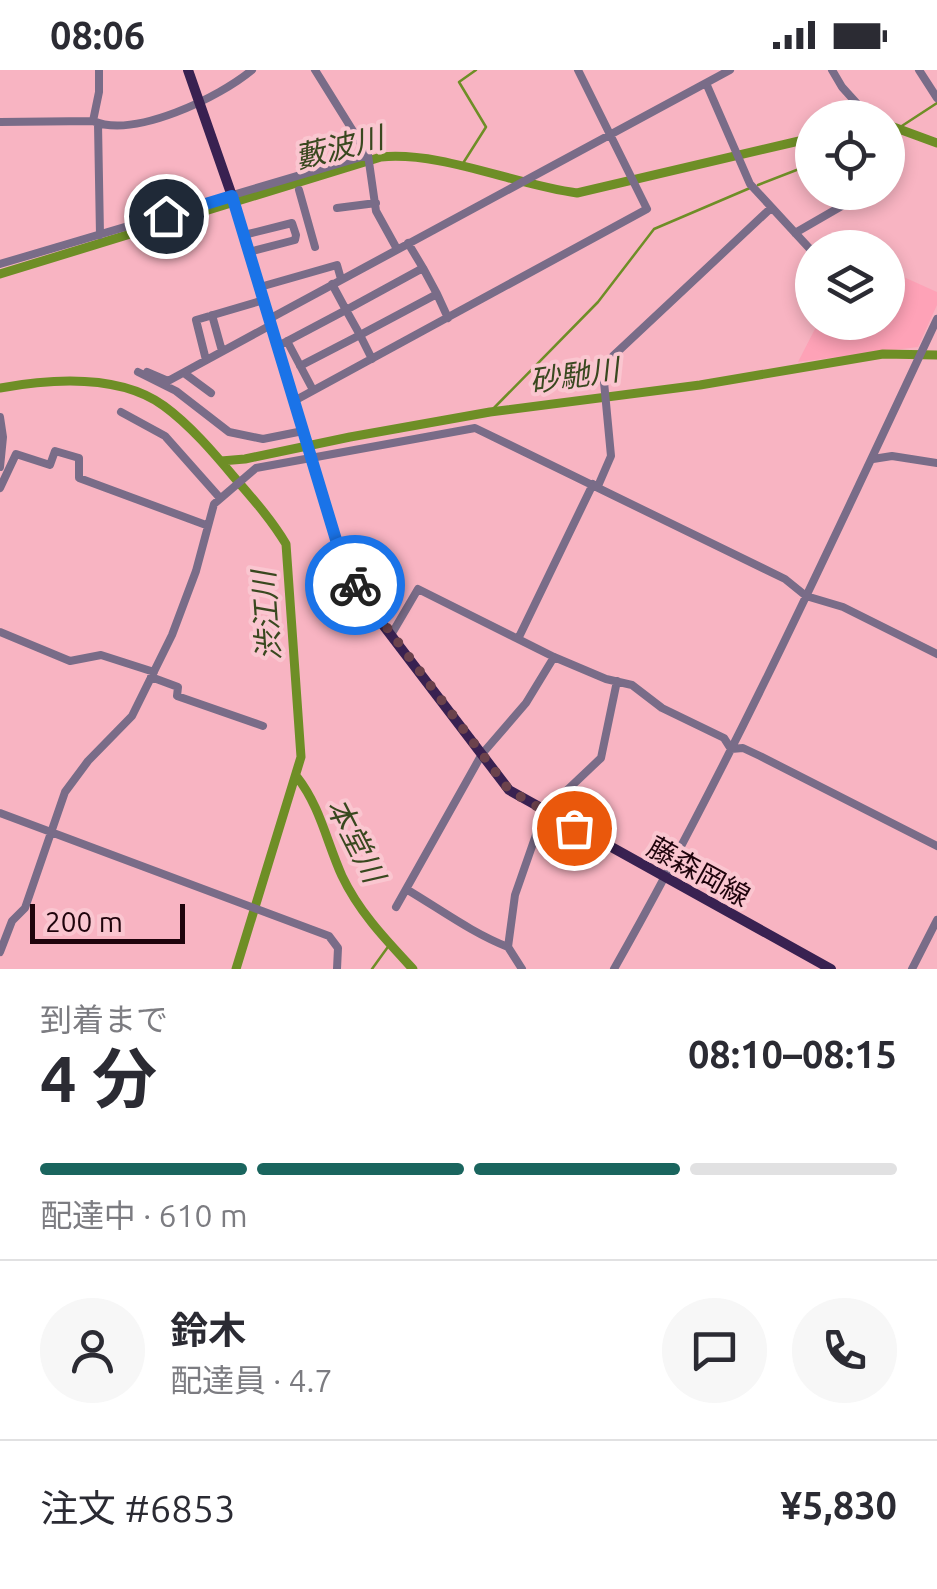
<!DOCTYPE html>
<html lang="ja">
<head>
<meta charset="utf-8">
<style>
  :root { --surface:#fff; --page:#f7f7f7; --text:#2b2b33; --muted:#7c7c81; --line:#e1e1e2; --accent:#1a655e }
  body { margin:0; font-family:Ubuntu,"Noto Sans JP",sans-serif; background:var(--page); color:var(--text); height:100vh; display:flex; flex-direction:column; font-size:38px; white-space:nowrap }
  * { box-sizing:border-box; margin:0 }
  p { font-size:32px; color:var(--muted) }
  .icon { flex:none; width:55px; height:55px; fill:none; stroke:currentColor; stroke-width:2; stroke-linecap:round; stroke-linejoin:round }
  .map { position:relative; height:899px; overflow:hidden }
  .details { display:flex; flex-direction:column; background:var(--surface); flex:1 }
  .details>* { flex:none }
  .buttons { position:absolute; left:795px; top:30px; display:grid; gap:20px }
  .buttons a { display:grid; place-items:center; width:110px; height:110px; border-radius:50%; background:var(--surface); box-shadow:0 5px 15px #0003; font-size:50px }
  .scale { position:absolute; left:30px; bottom:25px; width:155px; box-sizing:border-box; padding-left:10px; border:5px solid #1f040c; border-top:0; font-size:28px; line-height:35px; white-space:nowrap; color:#1f040c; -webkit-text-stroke:8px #fac6d0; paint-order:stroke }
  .pin { position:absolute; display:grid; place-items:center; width:85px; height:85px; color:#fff; margin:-42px; border:5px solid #fff; border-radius:50%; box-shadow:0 2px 10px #0007 }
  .courier { position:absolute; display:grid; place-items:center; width:100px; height:100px; margin:-50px; border:8px solid #1a73e8; border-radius:50%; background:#fff; color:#222; box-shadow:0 2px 12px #0007 }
  .overview em { font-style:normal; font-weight:700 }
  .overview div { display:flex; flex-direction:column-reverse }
  .overview { display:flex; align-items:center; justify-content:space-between; height:170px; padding:0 40px }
  h1 { font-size:65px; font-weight:700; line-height:75px }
  .bar { display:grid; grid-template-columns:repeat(4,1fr); gap:15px 10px; align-content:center; height:120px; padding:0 40px }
  .bar i { height:12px; border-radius:8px; background:var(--line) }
  .bar .selected { background:var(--accent) }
  .bar p { grid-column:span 4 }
  .line { display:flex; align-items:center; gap:25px; padding:0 40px; border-top:2px solid var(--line) }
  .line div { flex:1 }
  .round { display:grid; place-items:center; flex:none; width:105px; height:105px; border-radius:52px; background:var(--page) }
  .status { display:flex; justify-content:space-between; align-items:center; height:70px; padding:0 50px; background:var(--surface); direction:ltr }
  .status svg { height:28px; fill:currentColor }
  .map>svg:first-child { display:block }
  .built { fill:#fea2b7 }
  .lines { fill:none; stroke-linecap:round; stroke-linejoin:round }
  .stream { stroke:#6e8e26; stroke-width:2.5 }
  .river { stroke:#6e8e26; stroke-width:9 }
  .minor { stroke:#796c88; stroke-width:8 }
  .major { stroke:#392151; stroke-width:10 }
  .done { stroke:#6b424c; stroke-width:10; stroke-dasharray:0 18 }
  .route { stroke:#1a73e8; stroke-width:12 }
  .labels { text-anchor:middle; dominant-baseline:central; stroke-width:8; stroke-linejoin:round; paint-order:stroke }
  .street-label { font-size:28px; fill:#1f040c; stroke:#fac6d0 }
  .water-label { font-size:30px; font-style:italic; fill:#39481f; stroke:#fac6d0 }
</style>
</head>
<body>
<div class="status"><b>08:06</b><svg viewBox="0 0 49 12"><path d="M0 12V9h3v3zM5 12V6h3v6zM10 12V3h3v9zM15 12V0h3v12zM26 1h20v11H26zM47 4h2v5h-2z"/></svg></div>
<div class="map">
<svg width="937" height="899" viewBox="0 0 937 899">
  <rect width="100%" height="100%" fill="#f8b4c2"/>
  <path class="built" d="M888 200 937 222V235L918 277 798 292 818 253 888 252Z"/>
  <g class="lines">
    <path class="stream" d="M888 65 937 33
      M460 98 486 57 459 12 476 0
      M758 115 812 94
      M490 342 598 232 654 159 750 118
      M372 899 390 874"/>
    <path class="river" d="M888 55 937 73
      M0 204 381 87C441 81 515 115 577 123L812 68
      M0 318C50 309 120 304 164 336 190 355 214 383 234 407 253 429 271 449 286 474L301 687 236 899
      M221 391 245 389 350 367 490 342 700 315 883 284 937 285
      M297 707C320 736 327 773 342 806 359 842 386 870 413 899"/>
    <path class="minor" d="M315 0 368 85 376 141 397 179
      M832 0 842 17 870 48
      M919 0 937 28
      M706 13 750 114 810 179
      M93 51 99 22V0
      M0 52 93 51C134 69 220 27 252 0
      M98 54 100 165
      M299 120 315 177
      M337 138 376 133
      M795 163 866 122
      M244 165 292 153 296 165 295 170 249 182
      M0 194 368 85
      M260 217 337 195 341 209
      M437 224 448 248
      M212 245 222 281
      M269 249 730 0
      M287 271 313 320
      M278 276 346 240 332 214
      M372 289 360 265 437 224 423 198
      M206 290 196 250 264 230
      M300 296 360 265 346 240 423 198 408 173
      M138 302 176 321 229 362 263 369 303 361
      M147 302 168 311 271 255
      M184 303 211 323
      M294 331 647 139 578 0
      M121 342 165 366 220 428
      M0 347 3 367 0 397
      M873 389 892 386 937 393
      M598 416 611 386 604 312 613 286 771 138
      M0 418 16 384 50 395 55 381 79 388V408L206 455
      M0 562 70 591 101 585 154 602
      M391 565 418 519 554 587 606 609 632 615 662 638 724 668 731 679 743 678 760 686 937 776
      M518 569 593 414
      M151 607 178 617 177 626 263 656
      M0 743 329 866 338 878 337 899
      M406 819C440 839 472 863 508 877
      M396 837 482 684 526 633 554 587
      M0 882 12 851 25 838 65 722 88 691 132 646 172 565 196 501 214 434 256 398 475 358 785 509 806 526 843 537 937 584
      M522 899 508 877 515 825 544 742 601 688 617 611
      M614 899C733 689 834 468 937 249
      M912 899 937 850"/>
    <path class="major" d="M188 0 232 126 337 473 361 526 509 720 831 899"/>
  </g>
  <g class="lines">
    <path class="done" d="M355 515 509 720 574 758"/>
    <path class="route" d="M166 146 232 126 337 473 355 515"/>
  </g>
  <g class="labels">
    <g class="street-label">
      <text transform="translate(699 801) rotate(29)">藤森岡線</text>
    </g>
    <g class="water-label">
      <text transform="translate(339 77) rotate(-14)">藪波川</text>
      <text transform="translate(574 305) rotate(-8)">砂馳川</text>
      <text transform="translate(266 546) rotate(-94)">渋江川</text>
      <text transform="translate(356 770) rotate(63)">本堂川</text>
    </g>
  </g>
</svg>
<div class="buttons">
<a><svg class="icon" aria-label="locate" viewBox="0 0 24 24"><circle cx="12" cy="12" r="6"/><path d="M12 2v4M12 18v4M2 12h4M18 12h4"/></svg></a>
<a><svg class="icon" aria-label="layers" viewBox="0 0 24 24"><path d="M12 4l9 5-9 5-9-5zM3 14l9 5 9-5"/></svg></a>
</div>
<div class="scale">200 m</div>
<div class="pin" style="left:574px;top:758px;background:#ea580c"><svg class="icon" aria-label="bag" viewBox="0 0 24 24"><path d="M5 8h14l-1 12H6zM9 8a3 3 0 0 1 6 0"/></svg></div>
<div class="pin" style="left:166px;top:146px;background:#1f2937"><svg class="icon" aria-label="home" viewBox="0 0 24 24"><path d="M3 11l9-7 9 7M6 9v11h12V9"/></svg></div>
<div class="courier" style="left:355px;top:515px"><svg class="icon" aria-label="bike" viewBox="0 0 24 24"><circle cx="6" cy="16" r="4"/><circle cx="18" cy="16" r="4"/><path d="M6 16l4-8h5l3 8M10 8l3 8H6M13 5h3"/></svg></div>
</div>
<section class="details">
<div class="overview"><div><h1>4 分</h1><p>到着まで</p></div><em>08:10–08:15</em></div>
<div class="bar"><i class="selected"></i><i class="selected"></i><i class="selected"></i><i></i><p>配達中 · 610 m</p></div>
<div class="line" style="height:180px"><a class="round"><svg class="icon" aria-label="person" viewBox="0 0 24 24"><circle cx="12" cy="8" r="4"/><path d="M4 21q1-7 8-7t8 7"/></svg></a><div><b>鈴木</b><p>配達員 · 4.7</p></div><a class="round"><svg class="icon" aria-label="chat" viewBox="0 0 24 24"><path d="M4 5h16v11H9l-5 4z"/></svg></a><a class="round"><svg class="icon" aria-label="phone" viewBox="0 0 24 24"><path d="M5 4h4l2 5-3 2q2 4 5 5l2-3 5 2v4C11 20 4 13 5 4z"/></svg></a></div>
<div class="line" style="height:130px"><div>注文 #6853</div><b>¥5,830</b></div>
</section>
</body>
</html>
